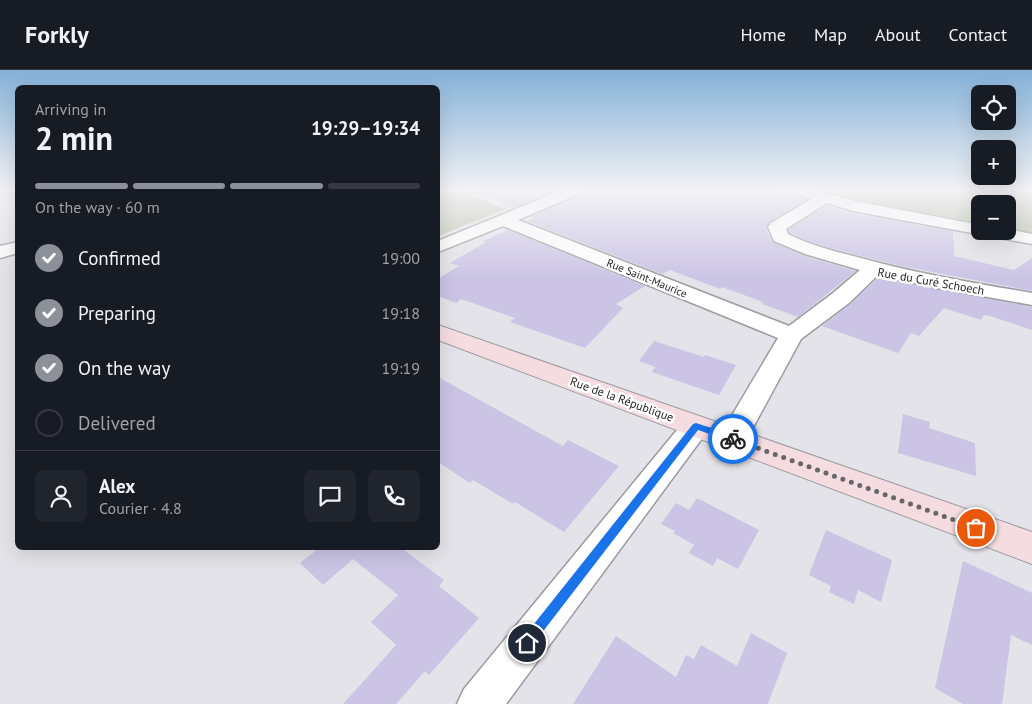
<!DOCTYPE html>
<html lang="en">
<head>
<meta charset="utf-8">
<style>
  :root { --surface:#171b24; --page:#20242c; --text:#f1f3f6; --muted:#9ea1a6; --line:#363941; --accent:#8c9099 }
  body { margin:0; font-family:"PT Sans",sans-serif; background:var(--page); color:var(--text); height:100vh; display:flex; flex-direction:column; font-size:19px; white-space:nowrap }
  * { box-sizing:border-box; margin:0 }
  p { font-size:16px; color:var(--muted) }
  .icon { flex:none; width:28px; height:28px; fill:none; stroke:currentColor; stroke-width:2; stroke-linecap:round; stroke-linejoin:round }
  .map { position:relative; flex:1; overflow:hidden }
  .side { position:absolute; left:15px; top:15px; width:425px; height:465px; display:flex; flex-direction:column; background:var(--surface); border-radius:8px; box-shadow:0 5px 20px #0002 }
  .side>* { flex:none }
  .controls { position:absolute; left:971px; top:15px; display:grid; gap:10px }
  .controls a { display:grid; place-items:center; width:45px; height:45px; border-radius:8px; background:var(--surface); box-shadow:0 5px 20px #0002; font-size:25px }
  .pin { position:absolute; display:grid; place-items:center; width:42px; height:42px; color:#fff; margin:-21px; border:2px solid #fff; border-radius:50%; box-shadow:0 1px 5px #0007 }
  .courier { position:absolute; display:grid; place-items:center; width:50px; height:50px; margin:-25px; border:4px solid #1a73e8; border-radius:50%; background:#fff; color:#222; box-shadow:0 1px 6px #0007 }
  .headline em { font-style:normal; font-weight:700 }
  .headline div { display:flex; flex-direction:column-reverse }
  .headline { display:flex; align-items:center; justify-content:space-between; height:85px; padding:0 20px }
  h1 { font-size:32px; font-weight:700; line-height:38px }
  .bar { display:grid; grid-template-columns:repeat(4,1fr); gap:8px 5px; align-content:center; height:60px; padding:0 20px }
  .bar i { height:6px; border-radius:4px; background:var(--line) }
  .bar .selected { background:var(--accent) }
  .bar p { grid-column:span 4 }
  .line { display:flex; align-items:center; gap:12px; padding:0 20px; border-top:1px solid var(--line) }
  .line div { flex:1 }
  .round { display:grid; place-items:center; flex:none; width:52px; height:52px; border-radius:8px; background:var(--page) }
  ol { padding:0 20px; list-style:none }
  li { display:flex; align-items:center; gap:15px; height:55px }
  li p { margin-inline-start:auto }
  li .icon { padding:5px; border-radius:50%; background:var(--accent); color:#fff; stroke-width:4 }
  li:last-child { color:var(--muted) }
  li i { width:28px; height:28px; border:2px solid var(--line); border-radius:50% }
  header { display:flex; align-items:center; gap:30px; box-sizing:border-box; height:70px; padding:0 25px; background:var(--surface); border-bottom:1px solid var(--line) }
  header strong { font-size:24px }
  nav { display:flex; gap:28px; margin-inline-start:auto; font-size:18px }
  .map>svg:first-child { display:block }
  .green { fill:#b8c1a9 }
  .building { fill:#cbc4e5 }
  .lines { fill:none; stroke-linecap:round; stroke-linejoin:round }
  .minor-casing { stroke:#9c9ba1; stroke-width:3 }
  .secondary-casing { stroke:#9c9ba1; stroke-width:2 }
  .path { stroke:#a4a3a8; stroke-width:2; stroke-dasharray:0.5 2.5; stroke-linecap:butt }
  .minor { fill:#fff; fill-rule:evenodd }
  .secondary { fill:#f5dce0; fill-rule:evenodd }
  .route { fill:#1a73e8 }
  .done { stroke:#67666a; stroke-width:5; stroke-dasharray:0 9 }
  .labels { text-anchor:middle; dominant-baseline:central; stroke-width:5; stroke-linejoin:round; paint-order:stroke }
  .far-street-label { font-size:11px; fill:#232325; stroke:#fff }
  .street-label { font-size:12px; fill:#232325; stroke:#fff }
</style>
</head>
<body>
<header>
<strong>Forkly</strong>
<nav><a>Home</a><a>Map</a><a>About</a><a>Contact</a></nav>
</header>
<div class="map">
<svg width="1032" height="634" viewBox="0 0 1032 634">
  <rect width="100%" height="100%" fill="#e4e3e9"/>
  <path class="green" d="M438 120H458L506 139 438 166Z
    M819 120H1032V163L1008 158V134H980V153L847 128Z"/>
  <path class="building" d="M470 120H557L513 138Z
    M585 120H775L806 130 770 152 766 158 772 172 804 186 856 201 798 247 762 234 763 232 722 217 720 219 670 200 662 204 527 151 535 148 532 146 582 125Z
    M826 136 849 143 953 161 954 186 1014 200 1032 188V221L901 196 822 176 789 163 788 160Z
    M508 160 645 216 616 234 623 238 585 278 510 252 515 248 461 229 456 233 438 226V209L459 196 450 193 486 172 483 171Z
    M879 207 1032 237V260L990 246 984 245 981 250 944 238 919 266 911 263 898 283 822 256 850 234Z
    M654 271 704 287 705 285 736 295 719 325 652 302 655 297 639 291Z
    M438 307 563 376 568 370 619 396 564 462 515 432 513 434 473 410 470 413 438 392Z
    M903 344 930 352 929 358 975 373 976 406 898 383Z
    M697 428 759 460 738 499 717 488 713 496 689 483 694 475 673 463 675 461 661 454 676 433 689 440Z
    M826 460 892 490 881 532 858 520 854 534 829 522 831 516 809 505Z
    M319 478H401L444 510 439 516 479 548 429 605 425 601 396 634H343L396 575 371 552 398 525 353 489 323 515 300 493Z
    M963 491 1032 523V575L1011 565 1002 634H963L935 618Z
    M751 563 787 583 768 634H573L616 566 676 607 686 585 694 589 701 575 737 596Z"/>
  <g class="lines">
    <defs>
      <path id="minor" d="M562 120H583L581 123 518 150 789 256 833 223 860 200 805 184 774 171 768 157 771 153 811 129 792 123 790 120H814L855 131 980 155V161H1008V159L1032 164V174L853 141 827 133 786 159 788 164C810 175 833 181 857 187 914 203 973 213 1032 223V235L938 218 878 205 849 233 801 269 743 376 733 379 723 376 718 369 778 268 503 156 438 182V171Z
        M18 172V183L0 188V176Z
        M696 346 706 349 710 356 706 363 506 634H457L464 619 686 349Z"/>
      <path id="secondary" d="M5 120H18V126L7 123Z
        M438 255 1032 462V494L438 270Z"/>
    </defs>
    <use href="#minor" class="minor-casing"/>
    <use href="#secondary" class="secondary-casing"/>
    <path class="path" d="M920 120 1006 134
      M972 120 988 128
      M1008 134 1032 140"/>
    <use href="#minor" class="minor"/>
    <use href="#secondary" class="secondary"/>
  </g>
  <linearGradient id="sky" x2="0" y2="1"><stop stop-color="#84b1d9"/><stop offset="0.57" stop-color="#f3f2f5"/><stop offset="1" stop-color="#f3f2f5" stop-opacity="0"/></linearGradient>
  <rect width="1032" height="209" fill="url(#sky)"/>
  <path class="route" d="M696 353 736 366 737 369 733 372 698 360 531 577 527 579 522 577 520 573 522 569 693 354Z"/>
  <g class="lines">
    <path class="done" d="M733 369 976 458"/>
  </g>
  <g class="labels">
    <g class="far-street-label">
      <text transform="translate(647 208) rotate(22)">Rue Saint-Maurice</text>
    </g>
    <g class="street-label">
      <text transform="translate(931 211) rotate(10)">Rue du Curé Schoech</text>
      <text transform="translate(622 329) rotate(20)">Rue de la République</text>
    </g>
  </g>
</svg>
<div class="controls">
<a><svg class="icon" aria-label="locate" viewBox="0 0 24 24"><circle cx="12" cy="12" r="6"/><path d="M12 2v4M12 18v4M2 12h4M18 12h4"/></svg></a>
<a>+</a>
<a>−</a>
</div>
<div class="pin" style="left:976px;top:458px;background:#ea580c"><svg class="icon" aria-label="bag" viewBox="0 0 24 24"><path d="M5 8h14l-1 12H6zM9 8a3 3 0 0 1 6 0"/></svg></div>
<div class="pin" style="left:527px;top:573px;background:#1f2937"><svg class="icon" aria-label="home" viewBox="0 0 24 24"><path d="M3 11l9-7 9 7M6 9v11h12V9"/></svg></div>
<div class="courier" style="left:733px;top:369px"><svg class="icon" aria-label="bike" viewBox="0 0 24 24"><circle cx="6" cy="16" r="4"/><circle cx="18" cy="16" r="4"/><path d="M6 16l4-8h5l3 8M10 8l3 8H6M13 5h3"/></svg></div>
<section class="side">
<div class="headline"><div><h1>2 min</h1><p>Arriving in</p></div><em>19:29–19:34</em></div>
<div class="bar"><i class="selected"></i><i class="selected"></i><i class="selected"></i><i></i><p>On the way · 60 m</p></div>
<ol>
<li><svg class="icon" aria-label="check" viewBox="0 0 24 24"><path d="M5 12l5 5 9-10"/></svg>Confirmed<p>19:00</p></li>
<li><svg class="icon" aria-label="check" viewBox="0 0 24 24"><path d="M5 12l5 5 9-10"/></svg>Preparing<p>19:18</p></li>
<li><svg class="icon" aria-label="check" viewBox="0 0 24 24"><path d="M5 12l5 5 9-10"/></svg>On the way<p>19:19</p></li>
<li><i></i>Delivered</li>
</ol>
<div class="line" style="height:90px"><a class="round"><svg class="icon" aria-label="person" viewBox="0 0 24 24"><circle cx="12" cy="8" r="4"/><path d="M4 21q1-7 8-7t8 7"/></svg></a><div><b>Alex</b><p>Courier · 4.8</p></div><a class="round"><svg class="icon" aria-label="chat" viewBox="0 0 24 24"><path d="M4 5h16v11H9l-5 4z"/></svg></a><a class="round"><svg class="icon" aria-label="phone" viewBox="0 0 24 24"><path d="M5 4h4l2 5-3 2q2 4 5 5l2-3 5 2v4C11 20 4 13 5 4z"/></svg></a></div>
</section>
</div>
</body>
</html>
